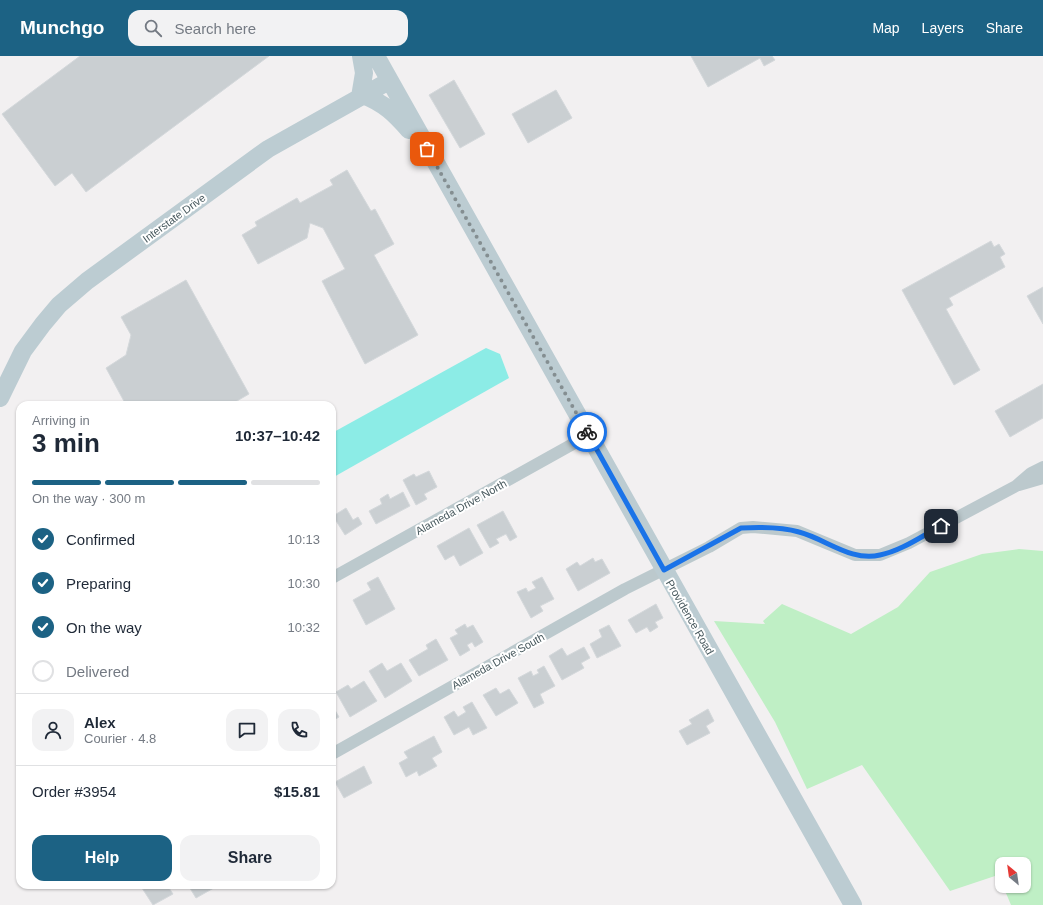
<!DOCTYPE html>
<html lang="en">
<head>
<meta charset="utf-8">
<style>
  :root { --surface:#fff; --page:#f2f2f3; --text:#1f2937; --muted:#747a83; --line:#e0e1e3; --accent:#1c6284 }
  body { margin:0; font-family:Arial,sans-serif; background:var(--page); color:var(--text); height:100vh; display:flex; flex-direction:column; font-size:15px; white-space:nowrap }
  * { box-sizing:border-box; margin:0 }
  p { font-size:13px; color:var(--muted) }
  .icon { flex:none; width:22px; height:22px; fill:none; stroke:currentColor; stroke-width:2; stroke-linecap:round; stroke-linejoin:round }
  .map { position:relative; flex:1; overflow:hidden }
  .side { position:absolute; left:16px; top:345px; width:320px; height:488px; display:flex; flex-direction:column; background:var(--surface); border-radius:12px; box-shadow:0 1px 3px #0004 }
  .side>* { flex:none }
  .needle { width:26px; rotate:331deg }
  .buttons { position:absolute; left:995px; top:801px; display:grid; gap:8px }
  .buttons a { display:grid; place-items:center; width:36px; height:36px; border-radius:8px; background:var(--surface); box-shadow:0 1px 3px #0004; font-size:20px }
  .pin { position:absolute; display:grid; place-items:center; width:34px; height:34px; color:#fff; margin:-17px; border-radius:8px; box-shadow:0 2px 6px #0006 }
  .courier { position:absolute; display:grid; place-items:center; width:40px; height:40px; margin:-20px; border:3px solid #1a73e8; border-radius:50%; background:#fff; color:#222; box-shadow:0 1px 5px #0007 }
  .head em { font-style:normal; font-weight:600 }
  .head div { display:flex; flex-direction:column-reverse }
  .head { display:flex; align-items:center; justify-content:space-between; height:68px; padding:0 16px }
  h1 { font-size:26px; font-weight:600; line-height:30px }
  .bar { display:grid; grid-template-columns:repeat(4,1fr); gap:6px 4px; align-content:center; height:48px; padding:0 16px }
  .bar i { height:5px; border-radius:3px; background:var(--line) }
  .bar .current { background:var(--accent) }
  .bar p { grid-column:span 4 }
  .line { display:flex; align-items:center; gap:10px; padding:0 16px; border-top:1px solid var(--line) }
  .line div { flex:1 }
  .round { display:grid; place-items:center; flex:none; width:42px; height:42px; border-radius:12px; background:var(--page) }
  ol { padding:0 16px; list-style:none }
  li { display:flex; align-items:center; gap:12px; height:44px }
  li p { margin-inline-start:auto }
  li .icon { padding:4px; border-radius:50%; background:var(--accent); color:#fff; stroke-width:4 }
  li:last-child { color:var(--muted) }
  li i { width:22px; height:22px; border:2px solid var(--line); border-radius:50% }
  .primary-button { display:flex; gap:8px; margin-top:auto; padding:8px 16px }
  .primary-button a { flex:1; height:46px; border-radius:12px; background:var(--accent); color:#fff; font-size:16px; font-weight:600; line-height:46px; text-align:center }
  .primary-button a+a { background:var(--page); color:var(--text) }
  header { display:flex; align-items:center; gap:24px; box-sizing:border-box; height:56px; padding:0 20px; background:var(--accent); color:#fff }
  header strong { font-size:19px }
  nav { display:flex; gap:22px; margin-inline-start:auto; font-size:14px }
  .search { width:280px; height:36px; background:var(--page); display:flex; align-items:center; gap:10px; box-sizing:border-box; padding:0 14px; border-radius:12px; color:var(--muted); font-size:15px }
  .map>svg:first-child { display:block }
  .green { fill:#bfefc5 }
  .water { fill:#8cece6 }
  .building { fill:#cacfd2; stroke:#d4d8db }
  .lines { fill:none; stroke-linecap:round; stroke-linejoin:round }
  .street { stroke:#bcc9cd; stroke-width:12 }
  .secondary { stroke:#bcccd2; stroke-width:18 }
  .done { stroke:#848e91; stroke-width:4; stroke-dasharray:0 7.2 }
  .route { stroke:#1a73e8; stroke-width:5 }
  .labels { text-anchor:middle; dominant-baseline:central; stroke-width:4; stroke-linejoin:round; paint-order:stroke }
  .street-label { font-size:11px; fill:#48595e; stroke:#fff }
</style>
</head>
<body>
<header>
<strong>Munchgo</strong>
<div class="search"><svg class="icon" aria-label="search" viewBox="0 0 24 24"><circle cx="10" cy="10" r="6"/><path d="M15 15l6 6"/></svg>Search here</div>
<nav><a>Map</a><a>Layers</a><a>Share</a></nav>
</header>
<div class="map">
<svg width="1043" height="849" viewBox="0 0 1043 849">
  <rect width="100%" height="100%" fill="#f2f0f1"/>
  <path class="green" d="M1019 493 1043 495V849H1011L1003 830H1024V808H1002V828L998 819 950 835 862 709 807 733 775 666 714 565 765 568 763 565 782 548 851 578 898 551 930 516 982 498Z"/>
  <path class="water" d="M486 292 500 298 509 322 332 422V377Z"/>
  <path class="building" d="M80 0H269L86 136 72 117 55 130 2 58Z
    M691 0H772L775 4 764 10 760 2 708 31Z
    M454 24 485 78 460 92 429 39Z
    M556 34 572 62 528 87 512 58Z
    M347 114 371 155 375 153 394 188 374 199 418 279 365 308 322 225 345 213 323 172 310 167 307 182 258 208 242 179 257 170 255 166 297 142 300 147 333 129 330 124Z
    M991 185 994 191 999 188 1005 198 1000 201 1005 211 949 242 953 249 946 253 980 314 954 329 902 234Z
    M186 224 249 338 230 349H126L106 312 126 299 131 279 121 261Z
    M1043 231V268L1027 240Z
    M1043 328V362L1010 381 995 355Z
    M429 415 437 431 424 438 427 443 416 449 403 424 414 418 416 421Z
    M403 436 410 450 376 468 369 455 382 448 380 443 388 438 390 443Z
    M346 452 353 464 358 461 362 468 345 479 333 460Z
    M503 455 517 481 510 485 506 478 496 483 499 487 490 492 477 469Z
    M469 472 483 497 460 510 454 499 445 504 437 490Z
    M593 502 595 506 602 503 610 517 578 535 566 513 577 506 580 510Z
    M378 521 395 553 366 569 353 544 371 534 367 527Z
    M542 521 554 543 540 550 543 555 531 562 517 536 526 532 528 536 536 532 532 526Z
    M656 548 663 562 655 566 658 571 650 576 647 571 636 577 628 564Z
    M465 568 467 572 473 569 483 586 475 591 472 586 467 589 470 594 460 600 450 582 458 578 455 574Z
    M609 569 621 590 597 602 590 588 602 581 599 574Z
    M436 583 448 604 419 620 409 604 428 593 426 589Z
    M584 591 590 602 581 607 584 612 562 624 549 600 562 592 567 600Z
    M382 607 387 615 401 607 412 625 385 642 369 615Z
    M544 610 555 630 540 638 544 647 534 652 518 622 531 615 533 620 539 617 537 614Z
    M364 625 377 645 350 661 336 636 348 629 351 633Z
    M496 632 500 638 509 633 518 647 496 660 483 639Z
    M472 646 487 672 473 679 469 671 454 679 444 661 454 655 458 661 466 656 463 651Z
    M332 649 339 661 332 665Z
    M708 653 714 665 706 670 710 677 687 689 679 675 692 668 689 664Z
    M434 680 442 696 432 702 437 710 419 720 417 715 406 721 399 707 408 702 404 696Z
    M364 710 372 727 344 742 335 726Z
    M140 829H167L173 838 153 849Z
    M188 829H219L196 842Z"/>
  <g class="lines">
    <path class="street" d="M1019 429 1043 422
      M332 522 589 379
      M332 698 625 533 709 491 741 472 753 471 797 475 855 499H880L909 487 1016 430 1031 417 1043 411"/>
    <path class="secondary" d="M376 0 853 849
      M363 39C384 47 395 58 409 74
      M360 41 364 17 361 0
      M0 342 23 295 43 268 59 249 87 225 268 93 389 25"/>
  </g>
  <g class="lines">
    <path class="done" d="M427 93 587 376"/>
    <path class="route" d="M587 376 664 514 741 472C759 471 782 471 799 476 826 483 851 506 880 499 901 495 922 480 941 470"/>
  </g>
  <g class="labels">
    <g class="street-label">
      <text transform="translate(174 162) rotate(-36)">Interstate Drive</text>
      <text transform="translate(461 451) rotate(-29)">Alameda Drive North</text>
      <text transform="translate(690 561) rotate(60)">Providence Road</text>
      <text transform="translate(498 605) rotate(-29)">Alameda Drive South</text>
    </g>
  </g>
</svg>
<div class="buttons">
<a><svg class="needle" viewBox="-14 -14 28 28"><path d="M0-13l5 13h-10z" fill="#e53935"/><path d="M0 13l5-13h-10z" fill="#747a83"/></svg></a>
</div>
<div class="pin" style="left:427px;top:93px;background:#ea580c"><svg class="icon" aria-label="bag" viewBox="0 0 24 24"><path d="M5 8h14l-1 12H6zM9 8a3 3 0 0 1 6 0"/></svg></div>
<div class="pin" style="left:941px;top:470px;background:#1f2937"><svg class="icon" aria-label="home" viewBox="0 0 24 24"><path d="M3 11l9-7 9 7M6 9v11h12V9"/></svg></div>
<div class="courier" style="left:587px;top:376px"><svg class="icon" aria-label="bike" viewBox="0 0 24 24"><circle cx="6" cy="16" r="4"/><circle cx="18" cy="16" r="4"/><path d="M6 16l4-8h5l3 8M10 8l3 8H6M13 5h3"/></svg></div>
<section class="side">
<div class="head"><div><h1>3 min</h1><p>Arriving in</p></div><em>10:37–10:42</em></div>
<div class="bar"><i class="current"></i><i class="current"></i><i class="current"></i><i></i><p>On the way · 300 m</p></div>
<ol>
<li><svg class="icon" aria-label="check" viewBox="0 0 24 24"><path d="M5 12l5 5 9-10"/></svg>Confirmed<p>10:13</p></li>
<li><svg class="icon" aria-label="check" viewBox="0 0 24 24"><path d="M5 12l5 5 9-10"/></svg>Preparing<p>10:30</p></li>
<li><svg class="icon" aria-label="check" viewBox="0 0 24 24"><path d="M5 12l5 5 9-10"/></svg>On the way<p>10:32</p></li>
<li><i></i>Delivered</li>
</ol>
<div class="line" style="height:72px"><a class="round"><svg class="icon" aria-label="person" viewBox="0 0 24 24"><circle cx="12" cy="8" r="4"/><path d="M4 21q1-7 8-7t8 7"/></svg></a><div><b>Alex</b><p>Courier · 4.8</p></div><a class="round"><svg class="icon" aria-label="chat" viewBox="0 0 24 24"><path d="M4 5h16v11H9l-5 4z"/></svg></a><a class="round"><svg class="icon" aria-label="phone" viewBox="0 0 24 24"><path d="M5 4h4l2 5-3 2q2 4 5 5l2-3 5 2v4C11 20 4 13 5 4z"/></svg></a></div>
<div class="line" style="height:52px"><div>Order #3954</div><b>$15.81</b></div>
<div class="primary-button"><a>Help</a><a>Share</a></div>
</section>
</div>
</body>
</html>
